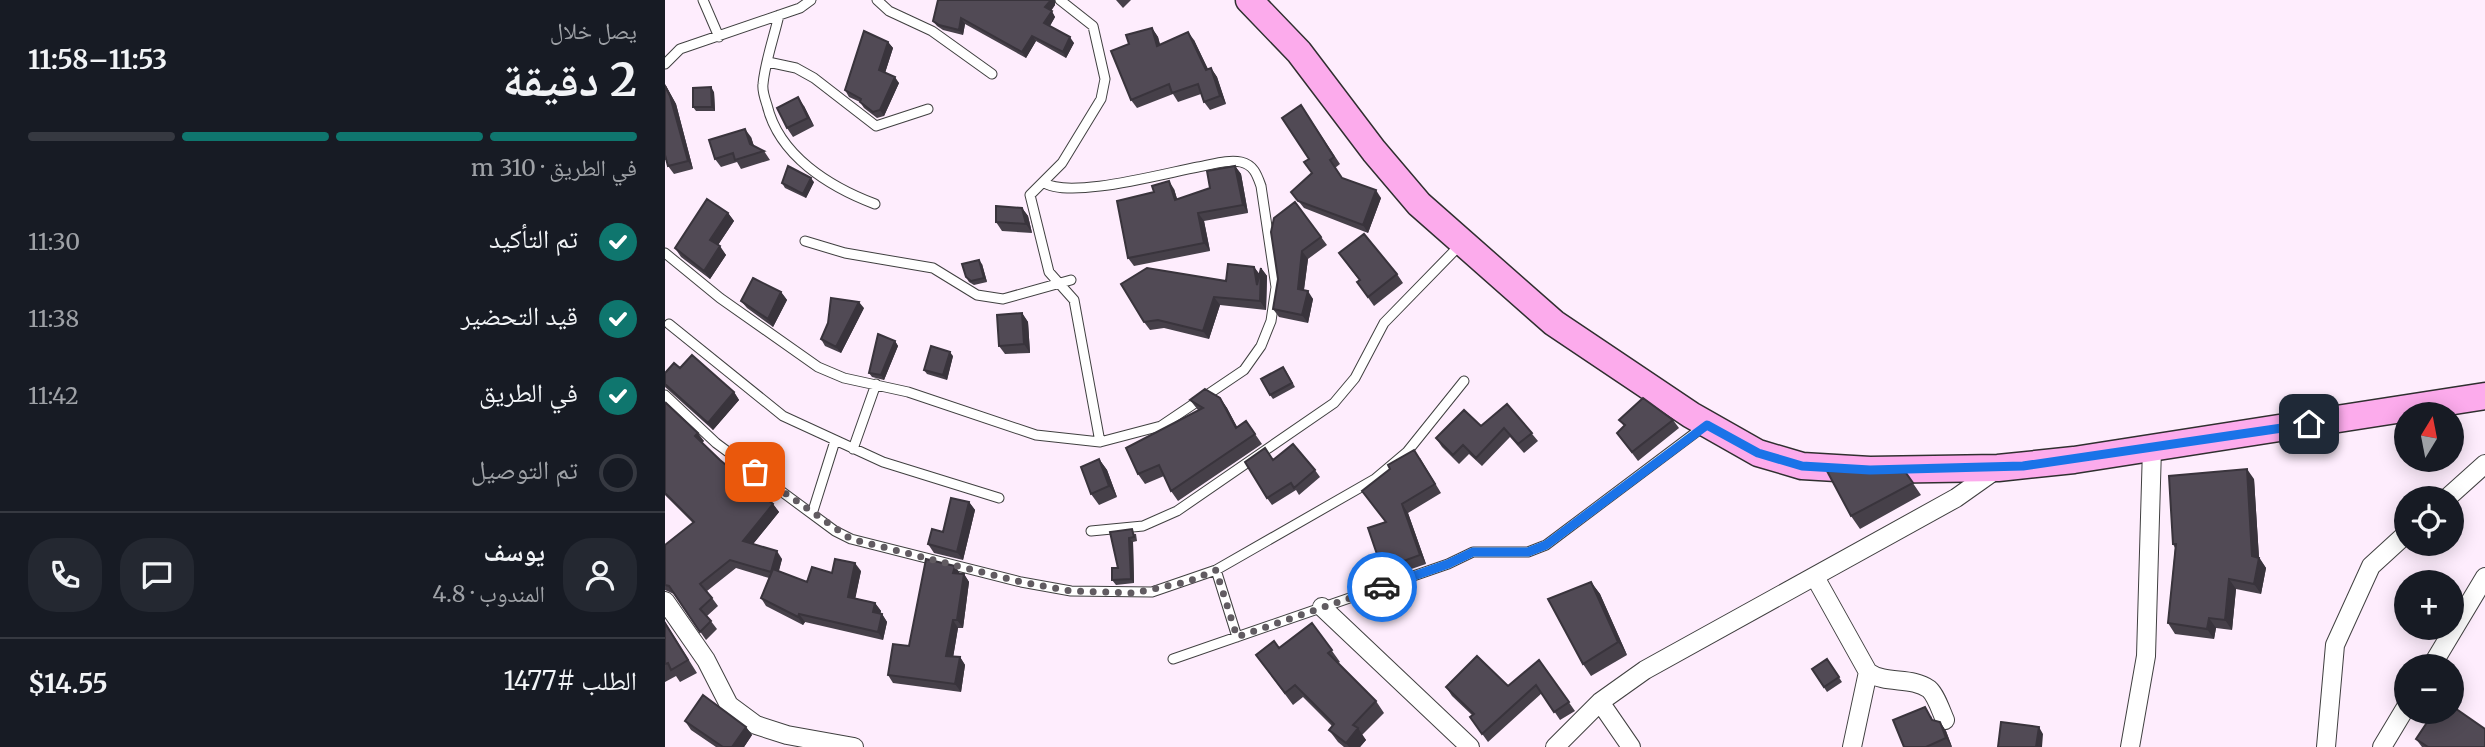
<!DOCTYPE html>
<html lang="ar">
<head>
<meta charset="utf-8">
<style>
  :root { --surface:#171b24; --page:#242831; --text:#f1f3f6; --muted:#9ea1a6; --line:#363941; --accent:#0f766e }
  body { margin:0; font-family:Merriweather,"Noto Naskh Arabic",serif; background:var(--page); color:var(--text); direction:rtl; height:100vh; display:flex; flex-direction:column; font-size:26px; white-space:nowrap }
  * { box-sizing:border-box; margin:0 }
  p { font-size:23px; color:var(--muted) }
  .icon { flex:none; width:38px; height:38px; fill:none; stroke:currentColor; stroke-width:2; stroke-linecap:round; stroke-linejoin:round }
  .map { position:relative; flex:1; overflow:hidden; direction:ltr }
  .drawer { display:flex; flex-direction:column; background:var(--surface); width:665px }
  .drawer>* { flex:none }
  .needle { width:46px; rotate:10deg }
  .buttons { position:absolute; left:1729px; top:402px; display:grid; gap:14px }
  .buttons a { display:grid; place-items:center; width:70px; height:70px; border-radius:50%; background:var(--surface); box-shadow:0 4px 18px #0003; font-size:35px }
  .pin { position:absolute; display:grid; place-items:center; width:60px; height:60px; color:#fff; margin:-30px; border-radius:14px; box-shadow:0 4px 10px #0006 }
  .courier { position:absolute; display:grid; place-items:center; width:70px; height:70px; margin:-35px; border:5px solid #1a73e8; border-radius:50%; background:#fff; color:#222; box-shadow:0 2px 9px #0007 }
  .overview em { font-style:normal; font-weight:700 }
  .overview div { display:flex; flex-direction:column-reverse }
  .overview { display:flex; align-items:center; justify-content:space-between; height:119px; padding:0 28px }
  h1 { font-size:46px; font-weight:700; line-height:52px }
  .bar { display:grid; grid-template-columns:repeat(4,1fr); gap:10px 7px; align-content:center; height:84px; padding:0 28px }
  .bar i { height:9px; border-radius:5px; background:var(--line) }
  .bar .active { background:var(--accent) }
  .bar p { grid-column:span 4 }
  .line { display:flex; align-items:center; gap:18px; padding:0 28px; border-top:2px solid var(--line) }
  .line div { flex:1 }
  .round { display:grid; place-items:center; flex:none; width:74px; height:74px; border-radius:28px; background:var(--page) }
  ol { padding:0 28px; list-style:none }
  li { display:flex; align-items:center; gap:21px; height:77px }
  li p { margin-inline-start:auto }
  li .icon { padding:7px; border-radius:50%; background:var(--accent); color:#fff; stroke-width:4 }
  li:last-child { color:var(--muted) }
  li i { width:38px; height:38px; border:4px solid var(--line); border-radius:50% }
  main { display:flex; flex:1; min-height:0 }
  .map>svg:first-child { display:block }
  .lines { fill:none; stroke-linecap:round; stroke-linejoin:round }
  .lane-casing { stroke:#404040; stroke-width:11 }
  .street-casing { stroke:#404040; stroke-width:20 }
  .secondary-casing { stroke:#2f2f2f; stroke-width:29 }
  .lane { stroke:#fff; stroke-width:9 }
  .street { stroke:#fff; stroke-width:18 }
  .secondary { stroke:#fcabec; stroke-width:26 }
  .wall { fill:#464049 }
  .shaded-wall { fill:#39343c }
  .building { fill:#514a55; stroke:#39343c; stroke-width:2 }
  .done { stroke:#615b61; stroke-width:7; stroke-dasharray:0 12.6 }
  .route { stroke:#1a73e8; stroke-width:9 }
</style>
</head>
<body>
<main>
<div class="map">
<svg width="1820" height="747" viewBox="0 0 1820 747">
  <rect width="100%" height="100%" fill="#feedfd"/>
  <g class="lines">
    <defs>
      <path id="lane" d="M38 0 54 37
        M212 0 224 11 267 31 327 74
        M395 0 428 26 440 79 436 99 397 163 365 195 384 272 409 300 435 442
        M114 15C109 37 100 62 98 84 97 91 100 99 102 105 114 156 165 187 210 204
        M103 62 131 68 149 78 211 126 263 109
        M0 64 15 49 135 8 146 0
        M140 241 180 253 268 268 312 295 338 299 406 280
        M0 253 55 298 153 367 179 378 243 392 371 435 435 442 496 426 579 370 596 346 606 321 611 287 596 186C592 175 589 165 576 162 563 159 546 165 533 167 500 173 403 200 378 182
        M4 324 118 416 218 462 334 498
        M0 395 51 443 170 531 186 539 356 582 406 591 487 592 551 570 710 479 742 452 799 381
        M188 449 211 384
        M147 514 170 441
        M426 531 478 526 512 511 669 403 690 378 719 323 796 244
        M551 570 572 637
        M508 659 783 564 808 552H863L881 545 1038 427"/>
      <path id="street" d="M1781 499 1820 464
        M1150 577 1203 672 1187 747
        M0 601 41 660 64 705 91 725 122 735 189 747
        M657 607 805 747
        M1766 667 1820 577
        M1203 672C1221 685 1246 676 1264 689 1271 695 1276 711 1280 720
        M935 702 966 747
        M890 747 935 702 980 670 1291 498 1332 469
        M1465 747 1481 656 1487 448
        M1661 747 1670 645 1706 566 1741 534
        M1717 747 1741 707"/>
      <path id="secondary" d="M584 0 634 52 709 151 754 204 889 323 1026 415 1093 453 1137 466 1205 470 1333 468 1409 460 1820 396"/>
    </defs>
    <use href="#lane" class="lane-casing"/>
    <use href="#street" class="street-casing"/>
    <use href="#secondary" class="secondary-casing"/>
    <use href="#lane" class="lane"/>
    <use href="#street" class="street"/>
    <use href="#secondary" class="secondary"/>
  </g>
  <path class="wall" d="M451 0H466L458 8Z
    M390 5 386 11 390 17 385 26 409 43 401 58 371 41 361 58 300 24 298 35 278 30 272 26 268 21Z
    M487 28 493 37 495 45 529 40 543 69 546 68 552 77 561 104 545 110 539 102 536 94 513 102 508 94 472 108 466 100 464 44Z
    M223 42 228 48 220 73 234 83 219 116 212 118 199 108 195 102 184 97 180 90Z
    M0 84 11 104 28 169 9 174 3 166 1 160H0Z
    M49 92 50 111H31L28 107Z
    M636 105 675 164 670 168 677 178 716 198 703 233 639 208 626 192 647 174Z
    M139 106 149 126 128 137 122 128Z
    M86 137 89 146 99 151 105 160 76 169 72 162 56 167 50 159Z
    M570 166 576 174 583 213 539 221 545 251 469 266 463 258 509 189 512 199 545 188Z
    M149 182 141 198 120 188 117 183Z
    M630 202 662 245 643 259 639 290 648 299 643 323 614 317 608 309Z
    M357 208 363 216 367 233 337 231 331 222Z
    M63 213 69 221 53 245 61 255 45 279 16 257 10 248Z
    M674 253 732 274 738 283 709 306 692 282 694 280Z
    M317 264 322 282 309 285 304 282 301 277Z
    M589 267 595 275 596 268 602 276 601 310 555 305 544 339 499 328 485 330 479 322Z
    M116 292 122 300 108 327 82 308 76 301Z
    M199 308 176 353 160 346 156 339 163 323Z
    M357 313 363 322 365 353 340 354 334 346Z
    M230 341 233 346 219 380 207 377 204 373Z
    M288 356 282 380 262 374 259 370Z
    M15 368 69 392 74 400 48 430 0 387V373Z
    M621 371 630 387 608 399 605 395Z
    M555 398 562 408 572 427 590 434 597 444 513 501 506 491 499 476 480 484 473 474 533 410 525 400Z
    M0 404 39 441 37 442 55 460 108 504 114 512 88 544 117 559 114 571 142 582 167 573 196 571 190 598 210 603 216 611 215 614H217L222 622 218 640 140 622 138 625 101 606 96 598 104 578 71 568 42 591 53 606 42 616 52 629 41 640 9 594 0 590V545L28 523 0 495Z
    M842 404 873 441 859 453 845 437 817 466 804 454 794 464 777 447 771 438 816 426Z
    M954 420H1008L1014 428 973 461 952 433 959 426Z
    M755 458 776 493 743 513 761 564 723 577 717 569 720 522Z
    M434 459 442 470 452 497 434 505 426 494Z
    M608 460 650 470 655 477 634 495 631 490 607 505 602 498Z
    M1241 473 1256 495 1195 529 1186 516Z
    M1589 479 1594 557 1601 568 1596 594 1571 589 1567 630 1551 628 1549 639 1510 634 1503 623 1510 548 1508 544Z
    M304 502 310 510 298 560 269 553 263 544 278 532Z
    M445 532 471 534 472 541 468 542 469 583 451 585 447 580 453 568Z
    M290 566 295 574H299L304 582 298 628H293L288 657H295L300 665 296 692 228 683 223 675 244 646Z
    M926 582 935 594 962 655 926 676 918 664Z
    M0 622 32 673 15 682 11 676 0 682Z
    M647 623 675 662 673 663 711 701 719 713 697 735 701 740 695 747H679L673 742 664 730 667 726 638 697 628 705 591 655 614 648Z
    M1162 659 1177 682 1162 692 1147 669Z
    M874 660 910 711 895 720 877 693 823 742 805 717 808 716 787 696 781 687 843 686Z
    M1266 716 1268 721 1275 722 1281 731 1287 747H1239Z
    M20 721 81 727 87 735 79 747H51L26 730Z
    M1751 739 1820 747H1757Z"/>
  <path class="shaded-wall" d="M386 0H390V5L384 13 380 7Z
    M387 11 390 17 383 29 379 23Z
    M296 18 300 24 298 35 294 30Z
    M487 28 493 37 498 55 492 46Z
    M523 32 529 40 547 78 541 70Z
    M367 36 371 41 361 58 357 52Z
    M405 37 409 43 401 58 398 52Z
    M223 42 228 48 219 76 214 70Z
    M546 68 552 77 561 104 555 96Z
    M230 77 234 83 219 116 215 110Z
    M0 84 11 104 28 169 23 161Z
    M46 87 49 92 50 111 47 107Z
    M133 97 139 106 149 126 143 118Z
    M80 129 86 137 91 153 85 144Z
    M570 166 576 174 583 213 578 205Z
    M146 178 149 182 141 198 138 194Z
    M504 181 509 189 515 208 510 200Z
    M711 190 716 198 703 233 698 225Z
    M357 208 363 216 367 233 361 224Z
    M63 213 69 221 51 248 45 240Z
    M533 213 539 221 545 251 539 243Z
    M55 246 61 255 45 279 39 271Z
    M637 251 643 259 638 296 633 289Z
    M314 260 317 264 322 282 319 278Z
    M589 267 595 275 596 268 602 276 601 310 595 301Z
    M643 291 648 299 643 323 637 315Z
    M116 292 122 300 108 327 103 319Z
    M549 297 555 305 544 339 538 331Z
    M194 302 199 308 176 353 171 347Z
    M357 313 363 322 365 353 359 344Z
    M230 341 233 346 219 380 216 375Z
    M285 352 288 356 282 380 278 375Z
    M69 392 74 400 48 430 43 423Z
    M555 398 562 408 578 438 571 428Z
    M33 433 39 441 36 444 30 436Z
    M434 459 442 470 452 497 444 486Z
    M1582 469 1589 479 1594 558 1601 568 1596 594 1589 584Z
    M304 502 310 510 298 560 292 552Z
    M108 504 114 512 84 549 78 541Z
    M737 504 743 513 761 564 755 555Z
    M464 538 468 542 469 583 466 579Z
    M112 551 117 559 111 580 106 572Z
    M190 563 196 571 189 605 183 597Z
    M290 566 295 574 288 573Z
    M299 574 304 582 298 628 292 620Z
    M1564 579 1571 589 1567 630 1560 620Z
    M926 582 935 594 962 655 953 642Z
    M210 603 216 611 214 620 208 612Z
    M134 614 140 622 138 625 133 617Z
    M217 614 222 622 218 640 213 632Z
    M1544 618 1551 628 1549 639 1542 629Z
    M288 620 293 628 287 664 281 656Z
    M295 657 300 665 296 692 290 684Z
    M1275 722 1281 731 1287 747 1281 738Z
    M81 727 87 735 79 747H67Z
    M1374 727 1378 734 1377 747H1371Z
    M693 728 701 740 695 747H684L681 743Z"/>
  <path class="building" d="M273 0H386L380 7 387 11 379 23 405 37 398 52 367 36 357 52 296 18 294 30 274 25 268 21Z
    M487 28 492 46 523 32 541 70 546 68 555 96 539 102 533 84 507 93 504 84 466 100 446 51 464 44 461 35Z
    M199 31 223 42 214 70 230 77 215 110 208 112 195 102 196 99 180 90Z
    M0 86 5 96 23 161 3 166 0 155Z
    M46 87 47 107H28V88Z
    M133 97 143 118 122 128 112 108Z
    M636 105 669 157 665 160 677 178 711 190 698 225 633 201 626 192 647 173 639 162 644 159 617 118Z
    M80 129 85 144 99 151 70 160 68 153 50 159 44 140Z
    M123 166 146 178 138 194 117 183Z
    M570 166 578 205 533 213 539 243 463 258 452 201 489 192 487 186 504 181 510 200 545 188 542 171Z
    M42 199 63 213 45 240 55 246 39 271 10 248Z
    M630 202 656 237 637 251 633 289 643 291 637 315 608 309 613 279 606 232 609 218Z
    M331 206 357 208 361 224 331 222Z
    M699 234 732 274 703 297 692 282 695 280 674 253Z
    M314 260 319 278 306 281 301 277 297 264Z
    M563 264 589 267 592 285 596 268 595 301 549 297 538 331 493 320 479 322 456 284 482 268 561 281Z
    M88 278 116 292 103 319 76 301Z
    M166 298 194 302 171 347 156 339 163 323Z
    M357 313 359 344 334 346 332 315Z
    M213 334 230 341 216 375 204 373Z
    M266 346 285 352 278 375 259 370Z
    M27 355 69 392 43 423 0 384V373L9 363 15 368Z
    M618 367 627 383 605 395 596 379Z
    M540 389 555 398 571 428 581 421 590 434 506 491 494 465 473 474 461 448 538 408 525 400Z
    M978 398 1008 420 967 452 952 433 960 425 954 420Z
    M1 403 33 433 30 436 55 460 108 504 78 541 112 551 106 572 65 560 35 584 47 598 35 609 46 621 35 632 4 586 0 585V545L29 522 0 493V404Z
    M842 404 867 433 853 444 839 428 811 458 798 445 788 455 771 438 799 410 816 426Z
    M628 444 650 470 629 488 626 483 602 498 580 462 600 448 608 460Z
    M749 450 770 484 737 504 755 555 717 569 703 528 721 522 697 491 725 469 723 465Z
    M434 459 444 486 426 494 416 467Z
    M1582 469 1587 556 1594 558 1589 584 1564 579 1560 620 1544 618 1542 629 1503 623 1511 544H1508L1504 476Z
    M1162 471 1241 473 1248 483 1186 516Z
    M286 498 304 502 292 552 263 544 267 529 278 532Z
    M467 529 469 537 464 538 466 579 447 580V568H453L445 532Z
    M170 559 190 563 183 597 210 603 208 612 217 614 213 632 134 614 133 617 96 598 108 569 142 582 147 567 167 573Z
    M261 559 290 566 288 573 299 574 292 620H288L281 656 295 657 290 684 223 675 228 644 244 646Z
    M926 582 953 642 918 664 883 599Z
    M0 623 23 660 6 670 3 663 0 664Z
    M647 623 667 650 663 653 711 701 688 725 693 728 681 743 664 730 669 724 630 685 620 693 591 655 609 641 614 648Z
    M812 656 843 686 874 660 904 702 889 712 871 685 817 734 805 717 809 714 781 687Z
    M1162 659 1174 677 1159 687 1147 669Z
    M38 695 81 727 67 747H58L20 721Z
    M1787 706 1820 729V747H1763L1751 739 1769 712H1787Z
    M1260 707 1267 720 1275 722 1281 738 1261 747H1239L1228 720Z
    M1336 722 1374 727 1371 747H1333Z"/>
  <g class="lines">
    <path class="done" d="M90 472 186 539 356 582 406 591 468 593 522 582 551 570 572 637 717 587"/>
    <path class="route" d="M717 587 783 564 808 552H863L881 545 1042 425 1093 453 1137 466 1205 470 1358 466 1644 424"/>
  </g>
</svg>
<div class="buttons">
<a><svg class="needle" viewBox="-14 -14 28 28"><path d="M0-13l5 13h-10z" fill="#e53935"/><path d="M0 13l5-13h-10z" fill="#9ea1a6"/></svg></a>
<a><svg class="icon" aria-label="locate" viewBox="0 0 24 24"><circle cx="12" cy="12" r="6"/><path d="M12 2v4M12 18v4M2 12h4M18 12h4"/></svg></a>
<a>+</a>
<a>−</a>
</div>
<div class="pin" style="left:90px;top:472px;background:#ea580c"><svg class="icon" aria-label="bag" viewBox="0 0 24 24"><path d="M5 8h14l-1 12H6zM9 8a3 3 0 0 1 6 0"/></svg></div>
<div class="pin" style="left:1644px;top:424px;background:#1f2937"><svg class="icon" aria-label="home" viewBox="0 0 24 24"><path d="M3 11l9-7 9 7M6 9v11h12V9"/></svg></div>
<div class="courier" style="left:717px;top:587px"><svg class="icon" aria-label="car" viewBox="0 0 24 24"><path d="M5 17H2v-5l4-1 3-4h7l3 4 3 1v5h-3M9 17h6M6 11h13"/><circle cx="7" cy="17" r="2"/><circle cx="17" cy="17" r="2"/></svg></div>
</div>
<section class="drawer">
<div class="overview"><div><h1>2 دقيقة</h1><p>يصل خلال</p></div><em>11:53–11:58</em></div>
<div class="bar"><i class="active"></i><i class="active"></i><i class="active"></i><i></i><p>في الطريق · 310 m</p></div>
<ol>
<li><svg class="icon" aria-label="check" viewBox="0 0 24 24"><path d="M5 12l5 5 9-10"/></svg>تم التأكيد<p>11:30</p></li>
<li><svg class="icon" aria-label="check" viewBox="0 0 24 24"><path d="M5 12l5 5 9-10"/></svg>قيد التحضير<p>11:38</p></li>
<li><svg class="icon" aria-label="check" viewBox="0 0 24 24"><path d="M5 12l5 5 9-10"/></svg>في الطريق<p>11:42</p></li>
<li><i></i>تم التوصيل</li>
</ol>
<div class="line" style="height:126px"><a class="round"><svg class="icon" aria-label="person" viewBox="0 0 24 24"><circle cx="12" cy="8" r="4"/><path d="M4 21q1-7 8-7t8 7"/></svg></a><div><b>يوسف</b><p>المندوب · 4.8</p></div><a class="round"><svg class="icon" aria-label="chat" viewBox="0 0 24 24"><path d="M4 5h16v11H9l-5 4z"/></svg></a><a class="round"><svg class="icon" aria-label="phone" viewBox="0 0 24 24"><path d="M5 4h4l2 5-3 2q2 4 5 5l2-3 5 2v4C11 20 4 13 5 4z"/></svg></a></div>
<div class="line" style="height:91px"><div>الطلب #1477</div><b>$14.55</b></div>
</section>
</main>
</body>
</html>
